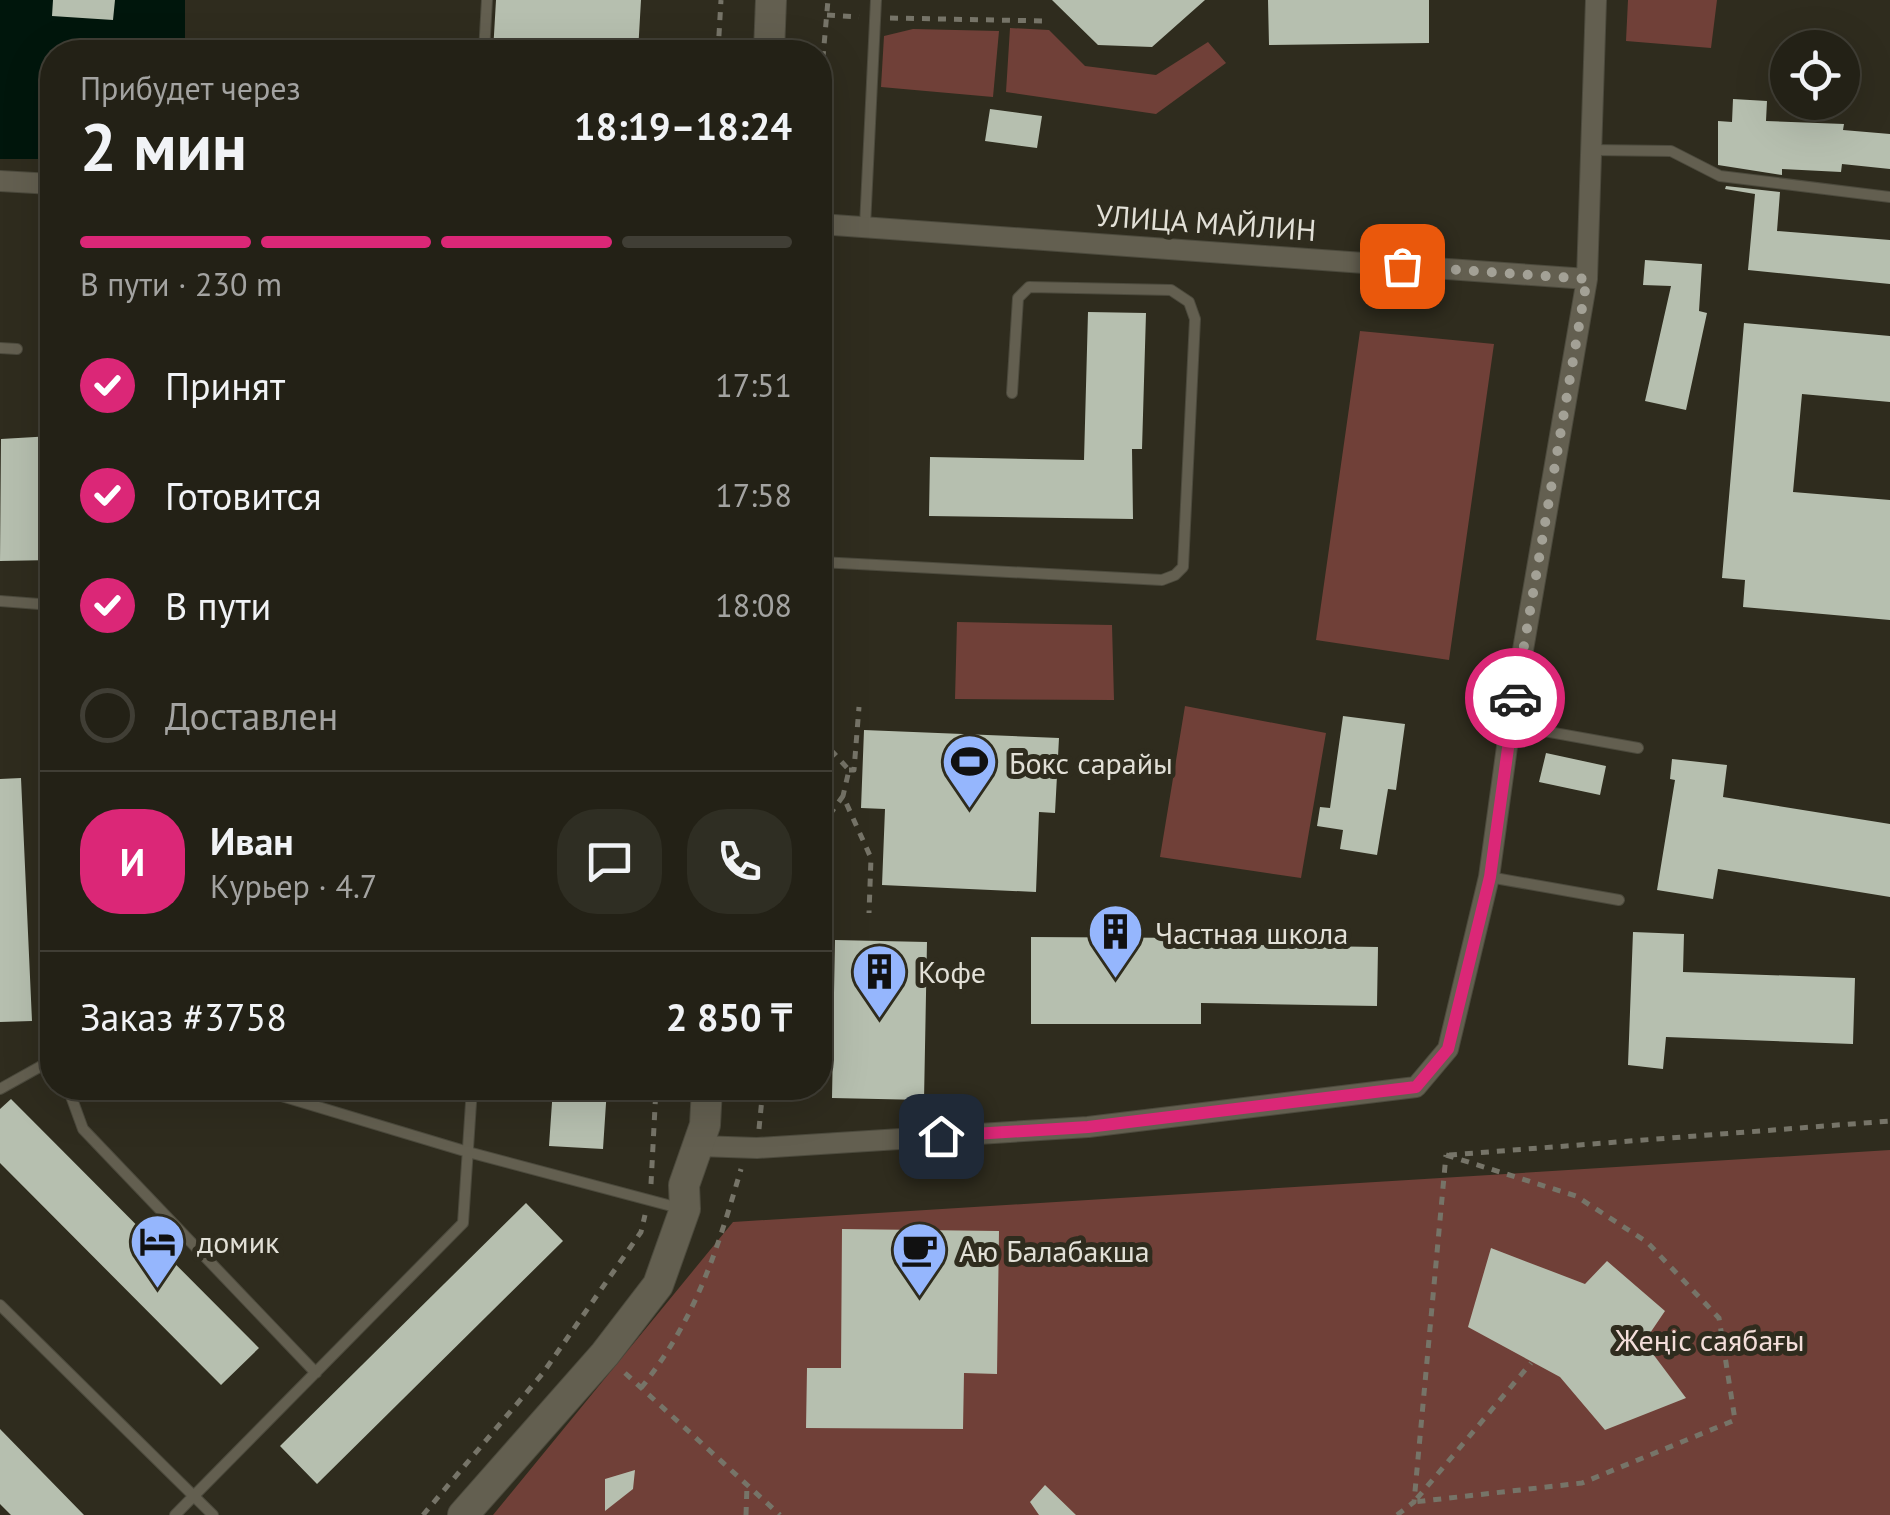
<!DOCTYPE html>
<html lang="ru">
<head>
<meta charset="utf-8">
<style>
  :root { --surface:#232116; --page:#2f2e23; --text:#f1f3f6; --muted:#a3a3a1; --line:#403e35; --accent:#db2777 }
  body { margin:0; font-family:"PT Sans",sans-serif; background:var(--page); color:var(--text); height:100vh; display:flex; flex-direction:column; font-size:38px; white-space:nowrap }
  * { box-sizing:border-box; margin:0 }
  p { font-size:32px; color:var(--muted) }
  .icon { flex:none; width:55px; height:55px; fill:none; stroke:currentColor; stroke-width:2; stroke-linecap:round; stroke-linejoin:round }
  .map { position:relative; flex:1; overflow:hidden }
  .side { position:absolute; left:40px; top:40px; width:792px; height:1060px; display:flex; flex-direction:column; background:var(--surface); border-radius:40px; box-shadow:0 10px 40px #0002,0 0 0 2px var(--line) }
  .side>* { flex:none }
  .controls { position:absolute; left:1770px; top:30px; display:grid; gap:20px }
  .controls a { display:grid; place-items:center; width:90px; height:90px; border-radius:50%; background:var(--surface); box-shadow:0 10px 40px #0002,0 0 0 2px var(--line); font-size:50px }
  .pin { position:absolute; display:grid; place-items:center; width:85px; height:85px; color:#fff; margin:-42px; border-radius:20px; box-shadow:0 5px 15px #0006 }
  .courier { position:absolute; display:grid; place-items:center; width:100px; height:100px; margin:-50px; border:8px solid #db2777; border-radius:50%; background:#fff; color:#222; box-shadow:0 2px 12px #0007 }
  .headline em { font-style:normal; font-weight:800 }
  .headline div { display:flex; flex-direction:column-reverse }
  .headline { display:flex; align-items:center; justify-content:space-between; height:170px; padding:0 40px }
  h1 { font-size:65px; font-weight:800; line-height:75px }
  .bar { display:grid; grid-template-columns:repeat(4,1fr); gap:15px 10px; align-content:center; height:120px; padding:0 40px }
  .bar i { height:12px; border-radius:8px; background:var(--line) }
  .bar .current { background:var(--accent) }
  .bar p { grid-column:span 4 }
  .line { display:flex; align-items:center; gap:25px; padding:0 40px; border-top:2px solid var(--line) }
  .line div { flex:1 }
  .round { display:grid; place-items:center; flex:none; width:105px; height:105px; border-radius:40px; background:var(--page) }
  ol { padding:0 40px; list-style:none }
  li { display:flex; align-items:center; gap:30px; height:110px }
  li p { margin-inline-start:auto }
  li .icon { padding:10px; border-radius:50%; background:var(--accent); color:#fff; stroke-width:4 }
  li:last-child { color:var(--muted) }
  li i { width:55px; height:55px; border:5px solid var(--line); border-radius:50% }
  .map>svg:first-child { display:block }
  .green { fill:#704038 }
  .water { fill:#00160c }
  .building { fill:#b6bfaf }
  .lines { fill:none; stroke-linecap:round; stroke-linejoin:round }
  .service-casing { stroke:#4c4a3d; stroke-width:12 }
  .minor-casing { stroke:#4c4a3d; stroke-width:22 }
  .secondary-casing { stroke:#4c4a3d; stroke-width:32 }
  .path { stroke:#767468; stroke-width:5; stroke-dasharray:8 8; stroke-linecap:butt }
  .service { stroke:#635f50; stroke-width:10 }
  .minor { stroke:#635f50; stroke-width:20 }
  .secondary { stroke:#635f50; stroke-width:30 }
  .done { stroke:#a3a196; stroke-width:10; stroke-dasharray:0 18 }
  .route { stroke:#db2777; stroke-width:12 }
  .labels { text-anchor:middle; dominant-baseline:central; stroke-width:10; stroke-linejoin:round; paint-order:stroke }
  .street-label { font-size:30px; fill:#e2e0d7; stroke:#2f2c1e }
  .poi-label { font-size:30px; fill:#e2e0d7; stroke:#2f2c1e; text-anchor:start }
  .park-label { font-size:30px; fill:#f4deda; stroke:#2f2c1e }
</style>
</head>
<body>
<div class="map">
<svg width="1890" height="1515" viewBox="0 0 1890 1515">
  <rect width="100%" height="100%" fill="#2f2c1e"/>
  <path class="green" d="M1628 0H1717L1711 48 1626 41Z
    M1010 28 1049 30 1085 66 1156 75 1208 42 1226 63 1156 114 1006 92Z
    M913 29 999 31 993 97 881 87 884 36Z
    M1360 331 1494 344 1449 660 1316 640Z
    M957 622 1112 625 1114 700 955 699Z
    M1185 706 1326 733 1301 878 1160 857Z
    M1890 1150V1515H493L733 1222Z"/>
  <path class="water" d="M0 0H185V52H52V159H0Z"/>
  <path class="building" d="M53 0H115L113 20 52 16Z
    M496 0H641L638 52H493Z
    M1052 0H1205L1152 47 1098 45Z
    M1268 0H1429V43L1269 45Z
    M1733 99 1767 101 1766 121 1844 124 1843 130 1890 134V169L1842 164 1841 172 1782 169V175L1718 165V121L1732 122Z
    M990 109 1042 116 1037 148 985 141Z
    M1726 186 1780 192 1777 231 1890 240V284L1748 270 1755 194 1725 189Z
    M1645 260 1702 264 1699 311 1707 313 1686 410 1645 401 1671 286 1643 285Z
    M1088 312 1146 313 1142 449H1132L1133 519 929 516 930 457 1084 460Z
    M1744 323 1890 336V402L1802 394 1793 492 1890 500V620L1743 607 1745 580 1722 578Z
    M52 436V560L0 561 1 439Z
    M1343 716 1405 724 1396 790 1388 789 1377 855 1340 849 1343 830 1317 826 1320 807 1330 808Z
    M864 730 1059 738 1055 813 1039 812 1036 892 882 885 885 809 861 808Z
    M1546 753 1606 766 1600 795 1539 782Z
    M1672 759 1727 765 1723 797 1890 824V897L1718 869 1713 899 1657 890 1675 780 1670 779Z
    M21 778 32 1021 0 1022V779Z
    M1633 932 1684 934 1683 972 1855 978 1853 1044 1666 1037 1663 1069 1628 1065Z
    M1031 937 1201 938V944L1378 947 1377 1006 1201 1003V1024H1031Z
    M835 940 927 942 924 1100 832 1098Z
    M553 1088H607L603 1149 549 1146Z
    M11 1099 259 1348 221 1385 0 1163V1109Z
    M526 1203 563 1241 317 1484 280 1446Z
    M842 1229 999 1231 997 1374 964 1373 963 1429 806 1428 807 1368H841Z
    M1491 1248 1585 1284 1607 1261 1665 1311 1644 1342 1686 1398 1605 1430 1560 1377 1468 1327Z
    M0 1429 84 1515H11L0 1504Z
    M635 1470 633 1489 605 1511V1479Z
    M1045 1485 1076 1515H1039L1030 1502Z"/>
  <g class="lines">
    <defs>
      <path id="service" d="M484 52 487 0
        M1592 150 1671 151 1720 176 1890 197
        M865 226 876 0
        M0 348 17 349
        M820 562 1162 580 1175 575 1183 567 1195 319 1189 302 1171 290 1029 287 1018 298 1012 393
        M0 601 52 605
        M1510 725 1638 748
        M1489 877 1619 900
        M68 1088 83 1129 316 1373
        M255 1088 468 1152 679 1208
        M0 1089 52 1060
        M0 1305 213 1515
        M175 1515 463 1223 472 1088"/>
      <path id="minor" d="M0 181 52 184
        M820 224 1587 279
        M699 1146 757 1148 1088 1127 1416 1087 1448 1049 1489 877 1510 725 1587 279 1596 0"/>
      <path id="secondary" d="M769 52 771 0
        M463 1515 605 1354 658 1285 685 1209 684 1185 705 1125 707 1088"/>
    </defs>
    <use href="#service" class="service-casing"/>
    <use href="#minor" class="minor-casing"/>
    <use href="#secondary" class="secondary-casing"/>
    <path class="path" d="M827 15 859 17
      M890 18 1047 21
      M718 52 721 0
      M820 91 828 0
      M820 738 849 770 843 796 820 795
      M849 770H854L859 707
      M820 828 843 796 871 858 869 913
      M759 1129 763 1088
      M1446 1155 1576 1196 1647 1242 1719 1318 1735 1420 1582 1483 1414 1502 1531 1363
      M1449 1155 1890 1121
      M651 1184 656 1088
      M625 1373 780 1515
      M641 1388C696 1319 717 1251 741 1169
      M423 1515 543 1373 641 1232 645 1215
      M746 1515 747 1485
      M1397 1515 1414 1502 1446 1155"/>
    <use href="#service" class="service"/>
    <use href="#minor" class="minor"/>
    <use href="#secondary" class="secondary"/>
  </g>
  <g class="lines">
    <path class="done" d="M1402 266 1587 279 1515 698"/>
    <path class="route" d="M941 1136 1088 1127 1416 1087 1448 1049 1490 877 1515 698"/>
  </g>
  <defs>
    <symbol id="stadium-pin" viewBox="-11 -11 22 30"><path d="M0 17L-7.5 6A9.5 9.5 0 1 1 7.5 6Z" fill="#95b6fd" stroke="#2f2c1e"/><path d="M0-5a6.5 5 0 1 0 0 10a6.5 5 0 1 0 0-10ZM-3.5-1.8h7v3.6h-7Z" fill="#111"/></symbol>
    <symbol id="building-pin" viewBox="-11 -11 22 30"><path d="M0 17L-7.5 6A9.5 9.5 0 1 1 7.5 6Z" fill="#95b6fd" stroke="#2f2c1e"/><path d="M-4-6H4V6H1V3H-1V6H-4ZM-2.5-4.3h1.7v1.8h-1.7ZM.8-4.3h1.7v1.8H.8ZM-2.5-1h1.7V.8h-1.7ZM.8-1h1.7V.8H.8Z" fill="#111"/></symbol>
    <symbol id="hotel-pin" viewBox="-11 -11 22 30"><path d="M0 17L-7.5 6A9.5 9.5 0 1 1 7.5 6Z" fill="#95b6fd" stroke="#2f2c1e"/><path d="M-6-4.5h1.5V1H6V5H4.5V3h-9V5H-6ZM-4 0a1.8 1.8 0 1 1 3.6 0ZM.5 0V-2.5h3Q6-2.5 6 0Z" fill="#111"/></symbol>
    <symbol id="cafe-pin" viewBox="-11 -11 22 30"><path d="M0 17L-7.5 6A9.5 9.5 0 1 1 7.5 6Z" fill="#95b6fd" stroke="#2f2c1e"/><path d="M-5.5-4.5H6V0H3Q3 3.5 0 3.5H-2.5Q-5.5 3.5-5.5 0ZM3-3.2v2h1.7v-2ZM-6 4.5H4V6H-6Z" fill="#111"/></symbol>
  </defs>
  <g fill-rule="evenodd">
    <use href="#stadium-pin" x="938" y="730" width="63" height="86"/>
    <use href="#building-pin" x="1084" y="900" width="63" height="86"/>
    <use href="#building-pin" x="848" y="940" width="63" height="86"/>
    <use href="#hotel-pin" x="126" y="1210" width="63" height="86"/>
    <use href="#cafe-pin" x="888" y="1218" width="63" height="86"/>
  </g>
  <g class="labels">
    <g class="street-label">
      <text transform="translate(1206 222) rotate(4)">УЛИЦА МАЙЛИН</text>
    </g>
    <g class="poi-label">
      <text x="1009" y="762">Бокс сарайы</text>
      <text x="1155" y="932">Частная школа</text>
      <text x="918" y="971">Кофе</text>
      <text x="197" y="1241">домик</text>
      <text x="959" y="1250">Аю Балабакша</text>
    </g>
    <g class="park-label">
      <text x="1710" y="1339">Жеңіс саябағы</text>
    </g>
  </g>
</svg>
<div class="controls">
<a><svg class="icon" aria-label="locate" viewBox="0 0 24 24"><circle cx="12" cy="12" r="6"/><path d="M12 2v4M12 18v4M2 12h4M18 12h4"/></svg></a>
</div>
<div class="pin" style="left:1402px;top:266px;background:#ea580c"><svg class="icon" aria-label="bag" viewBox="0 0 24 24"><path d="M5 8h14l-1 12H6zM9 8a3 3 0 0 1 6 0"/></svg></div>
<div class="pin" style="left:941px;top:1136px;background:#1f2937"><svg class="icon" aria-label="home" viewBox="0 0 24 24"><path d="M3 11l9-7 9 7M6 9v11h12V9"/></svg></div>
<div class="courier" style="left:1515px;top:698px"><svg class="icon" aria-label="car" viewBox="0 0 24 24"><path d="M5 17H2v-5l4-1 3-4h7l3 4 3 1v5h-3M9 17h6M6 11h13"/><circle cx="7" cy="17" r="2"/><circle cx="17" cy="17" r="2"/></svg></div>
<section class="side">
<div class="headline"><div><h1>2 мин</h1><p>Прибудет через</p></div><em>18:19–18:24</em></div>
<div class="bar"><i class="current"></i><i class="current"></i><i class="current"></i><i></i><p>В пути · 230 m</p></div>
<ol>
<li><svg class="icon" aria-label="check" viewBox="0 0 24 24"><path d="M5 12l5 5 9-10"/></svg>Принят<p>17:51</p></li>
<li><svg class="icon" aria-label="check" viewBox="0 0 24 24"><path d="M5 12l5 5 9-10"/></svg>Готовится<p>17:58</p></li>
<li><svg class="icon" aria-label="check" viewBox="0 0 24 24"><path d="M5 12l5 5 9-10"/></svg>В пути<p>18:08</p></li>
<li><i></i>Доставлен</li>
</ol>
<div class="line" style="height:180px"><b class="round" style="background:var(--accent);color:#fff">И</b><div><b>Иван</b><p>Курьер · 4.7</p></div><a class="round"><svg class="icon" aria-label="chat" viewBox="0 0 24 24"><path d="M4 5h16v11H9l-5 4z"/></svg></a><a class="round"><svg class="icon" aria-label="phone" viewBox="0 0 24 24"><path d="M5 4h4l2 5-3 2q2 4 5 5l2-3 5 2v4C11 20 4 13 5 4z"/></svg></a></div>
<div class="line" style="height:130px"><div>Заказ #3758</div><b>2 850 ₸</b></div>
</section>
</div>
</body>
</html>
